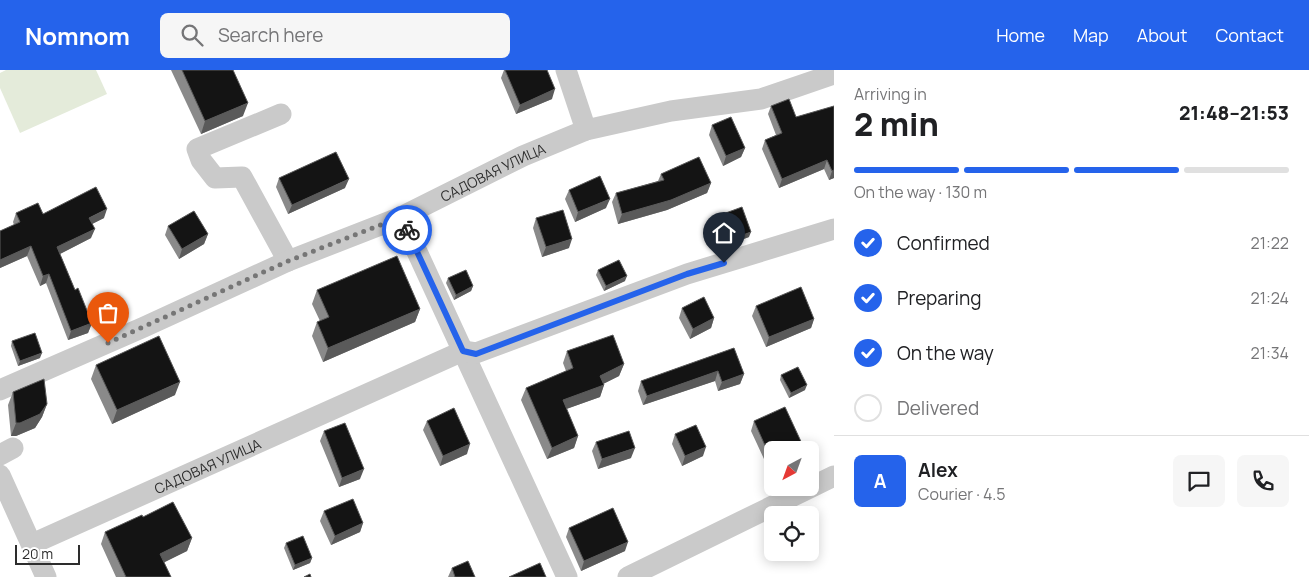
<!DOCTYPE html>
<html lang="en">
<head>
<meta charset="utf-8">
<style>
  :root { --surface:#fff; --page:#f6f6f6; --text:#202124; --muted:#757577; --line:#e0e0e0; --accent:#2563eb }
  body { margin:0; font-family:Manrope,sans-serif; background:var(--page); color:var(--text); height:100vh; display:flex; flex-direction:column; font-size:19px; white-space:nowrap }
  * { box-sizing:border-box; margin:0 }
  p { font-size:16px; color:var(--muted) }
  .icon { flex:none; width:28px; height:28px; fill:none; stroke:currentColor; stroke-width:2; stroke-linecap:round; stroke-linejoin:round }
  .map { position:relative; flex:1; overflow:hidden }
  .sheet { display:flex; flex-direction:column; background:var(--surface); width:475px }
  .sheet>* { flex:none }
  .needle { width:32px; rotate:221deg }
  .buttons { position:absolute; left:764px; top:371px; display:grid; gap:10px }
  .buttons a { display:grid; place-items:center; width:55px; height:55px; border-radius:8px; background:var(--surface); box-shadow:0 2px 12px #0003; font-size:25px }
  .scale { position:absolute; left:15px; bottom:12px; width:65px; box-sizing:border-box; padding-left:5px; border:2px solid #2d2d2d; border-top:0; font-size:14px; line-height:18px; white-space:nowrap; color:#2d2d2d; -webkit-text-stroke:4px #fff; paint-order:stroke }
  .pin { position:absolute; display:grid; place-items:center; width:42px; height:42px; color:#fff; margin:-51px -21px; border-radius:50% 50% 50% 0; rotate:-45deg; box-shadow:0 0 5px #0007 }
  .pin .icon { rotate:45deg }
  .courier { position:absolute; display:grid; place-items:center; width:50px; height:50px; margin:-25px; border:4px solid #2563eb; border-radius:50%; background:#fff; color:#222; box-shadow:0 1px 6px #0007 }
  .head em { font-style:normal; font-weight:800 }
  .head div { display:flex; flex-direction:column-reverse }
  .head { display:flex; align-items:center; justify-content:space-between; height:85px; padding:0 20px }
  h1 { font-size:32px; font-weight:800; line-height:38px }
  .bar { display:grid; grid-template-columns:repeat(4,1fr); gap:8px 5px; align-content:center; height:60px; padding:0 20px }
  .bar i { height:6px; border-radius:4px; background:var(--line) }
  .bar .active { background:var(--accent) }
  .bar p { grid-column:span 4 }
  .line { display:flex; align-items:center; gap:12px; padding:0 20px; border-top:1px solid var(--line) }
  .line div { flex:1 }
  .round { display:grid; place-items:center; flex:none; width:52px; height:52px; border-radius:8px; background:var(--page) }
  ol { padding:0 20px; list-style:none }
  li { display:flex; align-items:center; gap:15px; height:55px }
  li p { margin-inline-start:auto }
  li .icon { padding:5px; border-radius:50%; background:var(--accent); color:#fff; stroke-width:4 }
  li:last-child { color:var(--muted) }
  li i { width:28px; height:28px; border:2px solid var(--line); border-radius:50% }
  header { display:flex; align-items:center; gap:30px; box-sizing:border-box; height:70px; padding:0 25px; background:var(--accent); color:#fff }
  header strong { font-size:24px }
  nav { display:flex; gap:28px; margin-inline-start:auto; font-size:18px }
  .search { width:350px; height:45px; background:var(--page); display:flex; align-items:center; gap:12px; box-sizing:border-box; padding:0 18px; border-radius:8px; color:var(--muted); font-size:19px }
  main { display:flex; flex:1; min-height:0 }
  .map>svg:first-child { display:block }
  .green { fill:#e4ebda }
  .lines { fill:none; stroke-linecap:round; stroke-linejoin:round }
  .minor { stroke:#cacaca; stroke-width:21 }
  .wall { fill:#8a8a8a }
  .shaded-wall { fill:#5a5a5a }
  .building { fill:#141414; stroke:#5a5a5a }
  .done { stroke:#767676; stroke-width:5; stroke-dasharray:0 9 }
  .route { stroke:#2563eb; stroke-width:6 }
  .labels { text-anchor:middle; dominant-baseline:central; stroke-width:5; stroke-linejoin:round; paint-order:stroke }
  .street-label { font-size:14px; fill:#2d2d2d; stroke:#fff }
</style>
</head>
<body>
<header>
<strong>Nomnom</strong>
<div class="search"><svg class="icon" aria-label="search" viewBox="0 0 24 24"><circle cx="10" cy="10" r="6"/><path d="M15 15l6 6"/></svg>Search here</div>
<nav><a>Home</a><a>Map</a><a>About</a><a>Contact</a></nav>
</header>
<main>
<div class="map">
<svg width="834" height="507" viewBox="0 0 834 507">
  <rect width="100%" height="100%" fill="#fff"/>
  <path class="green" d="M6 0H96L107 24 20 63 0 18V3Z"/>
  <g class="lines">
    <g class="minor">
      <path d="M566 0 586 60"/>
      <path d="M281 44 197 79 201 90 215 108 242 107 288 191"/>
      <path d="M401 147 567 507"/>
      <path id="s1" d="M0 320 144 257 288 191 401 147 523 86 586 60 671 41 761 29 834 4"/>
      <path d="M0 385 13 378"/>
      <path d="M0 405 46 507"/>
      <path id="s2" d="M32 474 463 281 476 283 687 204 834 159"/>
      <path d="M628 507 834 406"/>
    </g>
  </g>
  <path class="wall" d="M171 0H233L243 46 201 64Z
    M504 0H547L552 29 516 44 501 8Z
    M771 36 796 47 834 36V108L829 110 824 99 779 118 762 79 765 70 776 65 768 44Z
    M712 55 745 78 741 87 723 96 709 65Z
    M661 104 711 113 707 123 667 140 618 154 612 132 616 123 658 111Z
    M279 108 345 118 288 144 276 117Z
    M569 120 606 138 575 152 565 129Z
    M16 143 104 148 92 154 91 168 60 184 75 220 92 253 88 263 68 270 46 213 40 216 27 186 0 198V161L14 155 13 152Z
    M723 144 749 167 730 174 722 149Z
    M536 148 569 178 542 187 533 158Z
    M168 156 208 164 204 174 179 189 165 165Z
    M598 200 625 211 604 221 596 205Z
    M448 208 473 216 471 221 454 230 446 213Z
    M317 220 420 239 415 252 323 292 312 266 317 252 320 251 312 234Z
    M756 236 814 249 811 258 766 277 752 246Z
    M682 238 714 248 711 258 690 269 679 248Z
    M12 271 40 288 18 296 11 276Z
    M734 278 744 304 740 314 718 321 715 311 643 335 638 321 641 311Z
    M567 281 624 294 619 306 603 314 604 315 600 327 566 339 578 366 574 378 547 389 521 330 526 318 566 301 563 293Z
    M96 295 175 325 112 354 91 309Z
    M781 305 805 320 789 328 780 310Z
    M13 322 47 334 42 347 35 358 16 366H11L8 335Z
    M427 351 467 384 440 396 423 360Z
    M754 351 804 378 803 380H772V400L770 402 751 361Z
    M324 361 360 409 339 417 320 371Z
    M675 364 703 386 682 396 672 374Z
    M596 372 631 388 598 399 592 381Z
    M324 441 363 453 360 462 331 475 320 451Z
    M143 447 192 468 187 481 164 492 171 507H116L101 474 105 462Z
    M569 458 625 481 581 501 566 467Z
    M286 473 312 488 310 493 293 500 284 478Z
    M452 498 475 507H448Z"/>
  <path class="shaded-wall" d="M555 19 552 29 516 44 520 35Z
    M248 33 243 46 201 64 205 51Z
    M745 78 741 87 723 96 726 86Z
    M827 90 824 99 779 118 782 109Z
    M834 100V108L829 110 832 101Z
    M349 109 345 118 288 144 292 135Z
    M711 113 707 123 667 140 618 154 622 144Z
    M610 129 606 138 575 152 578 142Z
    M107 139 104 148 86 157 89 148Z
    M95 159 91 168 54 187 57 177Z
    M751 162 749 167 730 174 732 169Z
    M208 164 204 174 179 189 182 179Z
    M572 169 569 178 542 187 546 177Z
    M31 176 27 186 0 198V190Z
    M49 204 46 213 40 216 43 206Z
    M627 206 625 211 604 221 606 216Z
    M473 216 471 221 454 230 456 225Z
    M420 239 415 252 323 292 328 278Z
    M714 248 711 258 690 269 693 259Z
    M814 249 811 258 766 277 769 267Z
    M92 253 88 263 68 270 71 261Z
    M42 283 40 288 18 296 20 291Z
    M624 294 619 306 597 317 604 315 600 327 558 342 563 330 600 306Z
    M718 301 715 311 643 335 647 326Z
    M744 304 740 314 718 321 722 312Z
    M180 312 175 325 112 354 117 340Z
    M807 315 805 320 789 328 791 323Z
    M47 334 42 347 35 358 16 366H11L16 353Z
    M578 366 574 378 547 389 552 378Z
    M470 374 467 384 440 396 443 386Z
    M706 377 703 386 682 396 685 386Z
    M635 378 631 388 598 399 602 389Z
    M772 394V400L770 402Z
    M364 399 360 409 339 417 342 408Z
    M363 453 360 462 331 475 335 466Z
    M192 468 187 481 155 497 160 484Z
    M628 472 625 481 581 501 584 491Z
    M312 488 310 493 293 500 295 495Z"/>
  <path class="building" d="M182 0H233L248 33 205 51Z
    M505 0H547L555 19 520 35Z
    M789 29 796 47 834 36V100L832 101 827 90 782 109 765 70 782 63 771 36Z
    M731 47 745 78 726 86 712 55Z
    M336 82 349 109 292 135 279 108Z
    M699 87 711 113 671 130 622 144 616 123 664 110 661 104Z
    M600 106 610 129 578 142 569 120Z
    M96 117 107 139 89 148 95 159 57 177 75 220 78 218 92 253 71 261 49 204 43 206 31 176 0 190V161L20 152 16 143 38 133 43 144Z
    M742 137 751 162 732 169 723 144Z
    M563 140 572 169 546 177 536 148Z
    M194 141 208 164 182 179 168 156Z
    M397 186 420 239 328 278 317 252 329 247 317 220Z
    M619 190 627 206 606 216 598 200Z
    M466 200 473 216 456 225 448 208Z
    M801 217 814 249 769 267 756 236Z
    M704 227 714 248 693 259 682 238Z
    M35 263 42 283 20 291 12 271Z
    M613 265 624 294 600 306 604 315 563 330 578 366 552 378 526 318 573 298 567 281Z
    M159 266 180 312 117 340 96 295Z
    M734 278 744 304 722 312 718 301 647 326 641 311Z
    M798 297 807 315 791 323 781 305Z
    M44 309 47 334 40 344 20 353H16L13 322Z
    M785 337 804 378 799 380H772V391L754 351Z
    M454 338 470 374 443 386 427 351Z
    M345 353 364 399 342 408 324 361Z
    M696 355 706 377 685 386 675 364Z
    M629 361 635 378 602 389 596 372Z
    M353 429 363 453 335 466 324 441Z
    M173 432 192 468 160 484 171 507H126L105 462 142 445 143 447Z
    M613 438 628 472 584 491 569 458Z
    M303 466 312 488 295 495 286 473Z
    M468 491 475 507H455L452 498Z
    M540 493 546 507H509Z
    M310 504 311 507H304Z"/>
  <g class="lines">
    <path class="done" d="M108 273 288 191 401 147 407 160"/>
    <path class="route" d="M407 160 463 281 476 284 687 204 724 193"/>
  </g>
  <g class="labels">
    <g class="street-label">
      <text stroke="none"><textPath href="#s1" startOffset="539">САДОВАЯ УЛИЦА</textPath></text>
      <text stroke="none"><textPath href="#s2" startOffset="192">САДОВАЯ УЛИЦА</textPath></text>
    </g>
  </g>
</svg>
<div class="buttons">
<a><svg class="needle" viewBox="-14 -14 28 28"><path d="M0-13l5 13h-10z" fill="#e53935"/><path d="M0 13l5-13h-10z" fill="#757577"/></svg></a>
<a><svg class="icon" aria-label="locate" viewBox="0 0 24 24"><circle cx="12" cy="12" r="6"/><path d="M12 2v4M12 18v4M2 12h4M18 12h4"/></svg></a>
</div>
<div class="scale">20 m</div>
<div class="pin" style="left:108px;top:273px;background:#ea580c"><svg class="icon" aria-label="bag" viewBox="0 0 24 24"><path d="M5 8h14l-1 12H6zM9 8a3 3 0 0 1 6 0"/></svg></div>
<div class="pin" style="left:724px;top:193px;background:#1f2937"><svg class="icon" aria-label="home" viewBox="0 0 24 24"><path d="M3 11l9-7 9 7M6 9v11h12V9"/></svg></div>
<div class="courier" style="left:407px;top:160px"><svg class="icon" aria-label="bike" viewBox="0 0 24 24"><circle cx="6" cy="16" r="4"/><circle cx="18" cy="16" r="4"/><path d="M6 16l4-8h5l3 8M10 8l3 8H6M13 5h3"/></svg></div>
</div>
<section class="sheet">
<div class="head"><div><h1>2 min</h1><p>Arriving in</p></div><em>21:48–21:53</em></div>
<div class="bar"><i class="active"></i><i class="active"></i><i class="active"></i><i></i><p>On the way · 130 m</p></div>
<ol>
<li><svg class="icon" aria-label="check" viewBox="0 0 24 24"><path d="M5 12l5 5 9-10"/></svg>Confirmed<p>21:22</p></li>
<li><svg class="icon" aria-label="check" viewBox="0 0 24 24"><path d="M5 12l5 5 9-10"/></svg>Preparing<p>21:24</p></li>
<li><svg class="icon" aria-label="check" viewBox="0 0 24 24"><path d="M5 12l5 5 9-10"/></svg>On the way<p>21:34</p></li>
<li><i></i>Delivered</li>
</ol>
<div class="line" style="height:90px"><b class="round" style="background:var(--accent);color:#fff">A</b><div><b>Alex</b><p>Courier · 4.5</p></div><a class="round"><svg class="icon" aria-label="chat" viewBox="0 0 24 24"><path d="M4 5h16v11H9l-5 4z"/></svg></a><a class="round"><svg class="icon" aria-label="phone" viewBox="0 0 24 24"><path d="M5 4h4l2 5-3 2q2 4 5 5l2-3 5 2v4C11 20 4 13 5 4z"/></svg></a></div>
</section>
</main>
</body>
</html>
